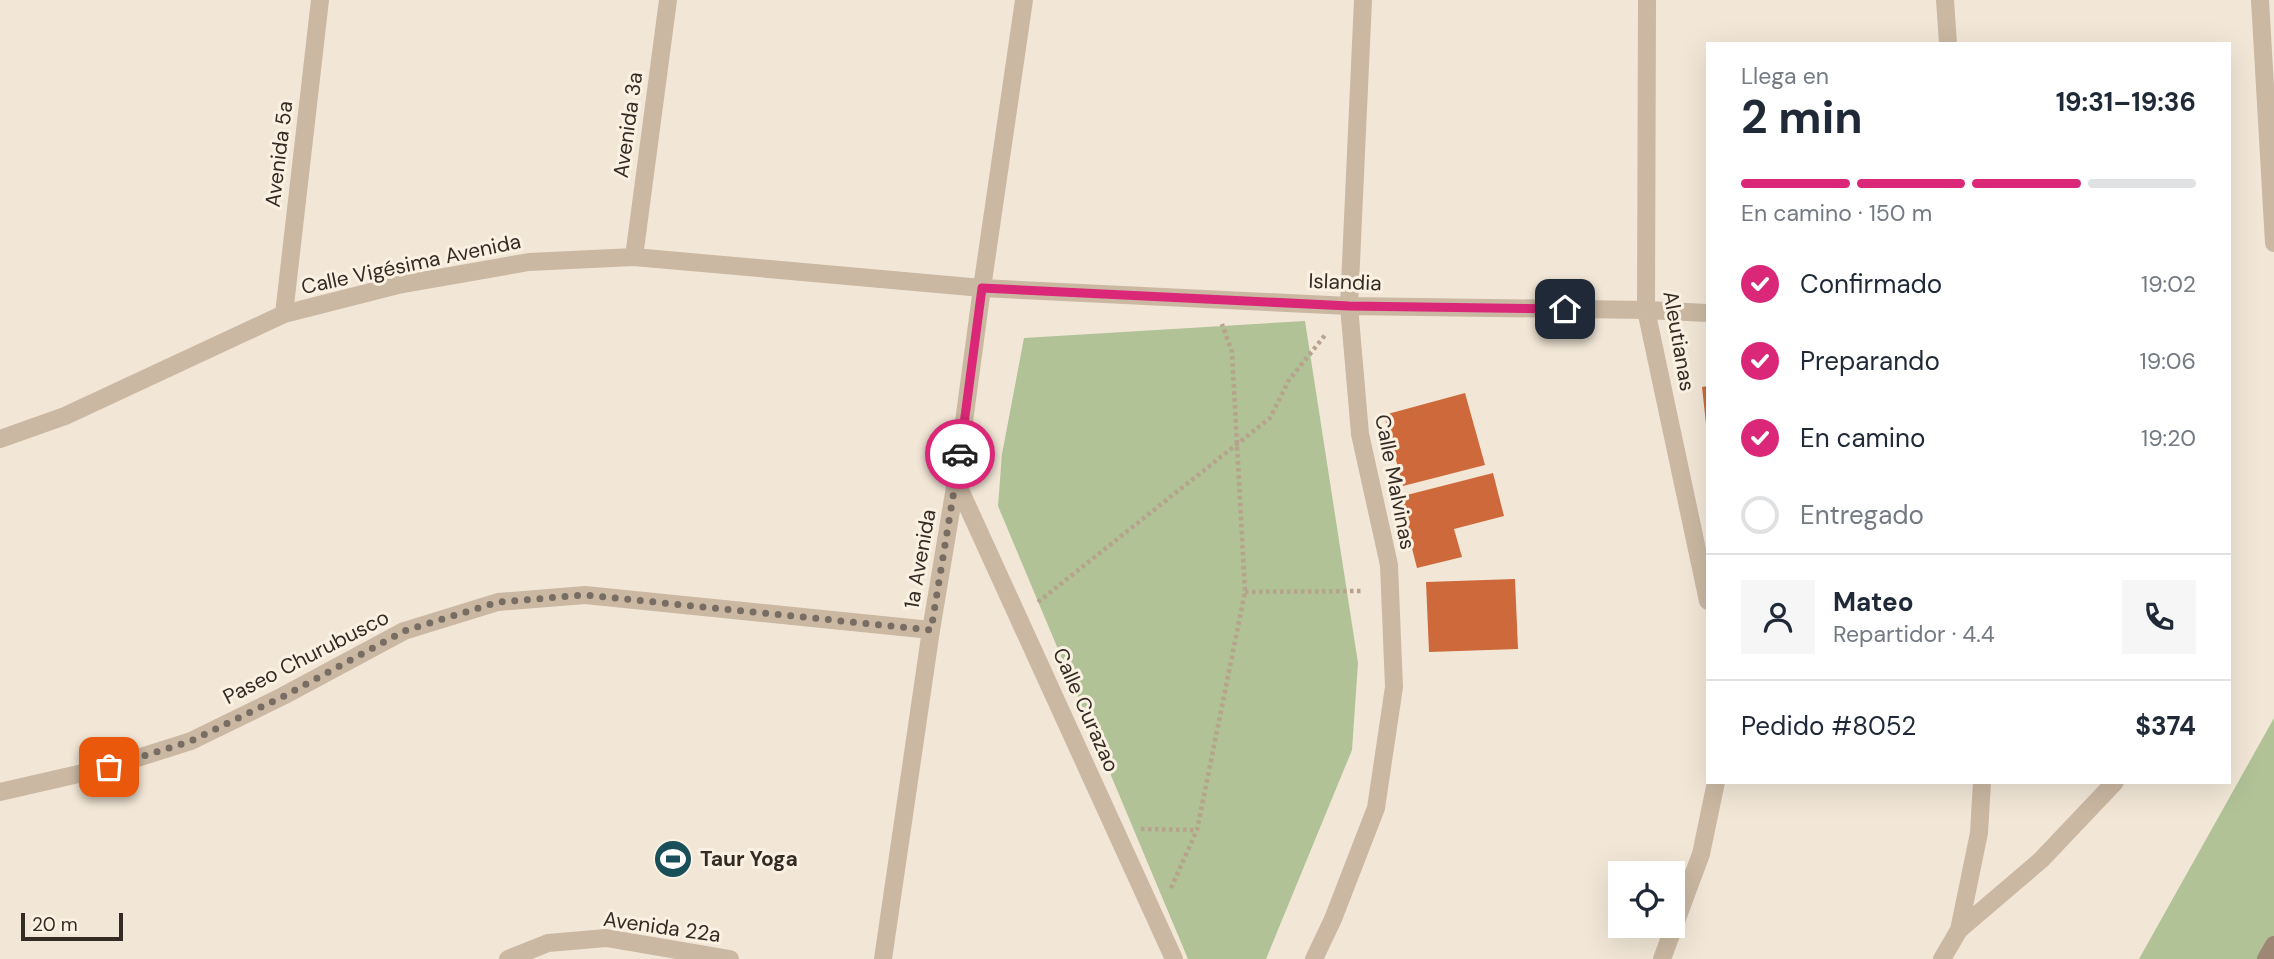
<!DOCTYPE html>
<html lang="es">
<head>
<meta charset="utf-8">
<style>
  :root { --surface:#fff; --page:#f6f6f7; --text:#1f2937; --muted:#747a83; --line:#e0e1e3; --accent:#db2777 }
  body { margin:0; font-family:"DM Sans",sans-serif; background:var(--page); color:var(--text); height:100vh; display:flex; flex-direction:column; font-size:26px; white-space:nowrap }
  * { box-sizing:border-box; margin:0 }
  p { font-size:23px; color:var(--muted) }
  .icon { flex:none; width:38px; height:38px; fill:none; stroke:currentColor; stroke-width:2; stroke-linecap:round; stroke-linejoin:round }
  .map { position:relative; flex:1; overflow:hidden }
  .panel { position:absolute; left:1706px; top:42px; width:525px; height:742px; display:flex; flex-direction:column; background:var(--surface); border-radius:0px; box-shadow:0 7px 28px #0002 }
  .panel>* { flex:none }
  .buttons { position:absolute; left:1608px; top:861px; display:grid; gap:14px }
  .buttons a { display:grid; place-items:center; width:77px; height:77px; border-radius:0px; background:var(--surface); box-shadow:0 7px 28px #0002; font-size:35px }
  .scale { position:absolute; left:21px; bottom:18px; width:102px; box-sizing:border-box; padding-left:7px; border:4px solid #352b25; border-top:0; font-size:19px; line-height:24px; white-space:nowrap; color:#352b25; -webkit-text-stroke:5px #faf1e3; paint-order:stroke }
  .pin { position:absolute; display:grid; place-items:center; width:60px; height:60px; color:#fff; margin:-30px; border-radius:14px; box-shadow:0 4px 10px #0006 }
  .courier { position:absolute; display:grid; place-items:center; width:70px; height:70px; margin:-35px; border:5px solid #db2777; border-radius:50%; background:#fff; color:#222; box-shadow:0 2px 9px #0007 }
  .head em { font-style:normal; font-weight:700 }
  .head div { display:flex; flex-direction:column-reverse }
  .head { display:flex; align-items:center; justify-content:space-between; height:119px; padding:0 35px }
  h1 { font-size:46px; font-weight:700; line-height:52px }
  .bar { display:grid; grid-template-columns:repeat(4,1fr); gap:10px 7px; align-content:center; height:84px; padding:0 35px }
  .bar i { height:9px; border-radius:5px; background:var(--line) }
  .bar .on { background:var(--accent) }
  .bar p { grid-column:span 4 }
  .line { display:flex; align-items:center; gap:18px; padding:0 35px; border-top:2px solid var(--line) }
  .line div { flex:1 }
  .round { display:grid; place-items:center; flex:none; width:74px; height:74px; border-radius:0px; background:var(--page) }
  ol { padding:0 35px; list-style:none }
  li { display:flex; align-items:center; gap:21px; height:77px }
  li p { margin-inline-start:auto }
  li .icon { padding:7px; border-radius:50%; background:var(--accent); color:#fff; stroke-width:4 }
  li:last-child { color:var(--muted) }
  li i { width:38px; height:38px; border:4px solid var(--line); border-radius:50% }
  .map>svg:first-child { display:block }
  .green { fill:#b0c296 }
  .building { fill:#cd693a }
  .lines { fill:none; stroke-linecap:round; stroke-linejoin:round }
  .path { stroke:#b6a28d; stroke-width:4.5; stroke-dasharray:3.5 3.5; stroke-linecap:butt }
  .minor { stroke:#cab8a2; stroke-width:18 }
  .tertiary { stroke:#cab8a2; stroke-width:18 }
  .secondary { stroke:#9e8774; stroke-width:18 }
  .done { stroke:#776d63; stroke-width:7; stroke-dasharray:0 12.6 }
  .route { stroke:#db2777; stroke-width:9 }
  .labels { text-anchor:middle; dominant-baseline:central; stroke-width:6; stroke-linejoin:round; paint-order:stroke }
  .street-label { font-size:21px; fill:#352b25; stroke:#faf1e3 }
  .poi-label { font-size:21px; font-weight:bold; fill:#352b25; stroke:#faf1e3; text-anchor:start }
</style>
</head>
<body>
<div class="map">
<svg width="2274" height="959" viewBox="0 0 2274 959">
  <rect width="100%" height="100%" fill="#f2e7d7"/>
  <path class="green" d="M1305 321 1358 663 1352 750 1266 959H1188L998 506 1002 454 1024 338Z
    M2274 718V959H2139Z"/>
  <path class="building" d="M1708 386V424H1706L1702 387Z
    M1465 393 1485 465 1403 486 1384 415Z
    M1493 473 1504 516 1454 529 1462 557 1417 568 1399 497Z
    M1515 579 1518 649 1429 652 1426 582Z"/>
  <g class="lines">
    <path class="path" d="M1245 592 1364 591
      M1038 602 1270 418 1289 380 1326 334
      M1141 829 1197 830
      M1171 888 1197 830 1245 592 1232 352 1222 324"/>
    <path class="minor" d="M1647 0 1646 310 1708 601
      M1945 0 1948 44
      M2260 0 2274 243
      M634 257 668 0
      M284 314 320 0
      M0 439 65 416 284 314 398 285 529 262 634 257 982 288 1349 306 1646 310 1708 313
      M956 481 1174 959
      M0 792 109 767 191 741 283 696 404 631 498 602 585 595 931 630
      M1959 930 2041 860 2115 782
      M508 959 548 943 606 938 730 959
      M1314 959 1333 919 1376 808 1394 687 1389 565 1360 434 1349 306 1363 0
      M1662 959 1701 854 1716 782
      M1942 959 1959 930 1979 833 1982 782"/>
    <path class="tertiary" d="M883 959 931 630 956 481 982 288 1024 0"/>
    <path class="secondary" d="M2266 959 2274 945"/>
  </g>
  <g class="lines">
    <path class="done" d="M109 767 191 741 284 696 404 631 498 602 585 595 931 630 960 454"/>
    <path class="route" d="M960 454 982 288 1349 306 1565 309"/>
  </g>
  <defs>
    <symbol id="stadium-disc" viewBox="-11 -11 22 22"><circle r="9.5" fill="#194f58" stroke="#faf1e3"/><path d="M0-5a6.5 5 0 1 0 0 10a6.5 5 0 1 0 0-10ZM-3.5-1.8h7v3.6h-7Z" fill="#fff"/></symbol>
  </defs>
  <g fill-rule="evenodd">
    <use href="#stadium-disc" x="651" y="837" width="44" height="44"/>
  </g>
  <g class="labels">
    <g class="street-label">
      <text transform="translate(628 125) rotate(-82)">Avenida 3a</text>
      <text transform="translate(279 154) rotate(-83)">Avenida 5a</text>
      <text transform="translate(411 264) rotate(-12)">Calle Vigésima Avenida</text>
      <text transform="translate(1345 282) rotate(2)">Islandia</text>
      <text transform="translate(1679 341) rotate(80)">Aleutianas</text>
      <text transform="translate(1395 482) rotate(79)">Calle Malvinas</text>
      <text transform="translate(920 559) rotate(-80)">1a Avenida</text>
      <text transform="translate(306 657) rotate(-27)">Paseo Churubusco</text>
      <text transform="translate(1086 710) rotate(66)">Calle Curazao</text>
      <text transform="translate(662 927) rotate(8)">Avenida 22a</text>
    </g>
    <g class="poi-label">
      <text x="700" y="859">Taur Yoga</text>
    </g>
  </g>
</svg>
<div class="buttons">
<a><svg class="icon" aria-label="locate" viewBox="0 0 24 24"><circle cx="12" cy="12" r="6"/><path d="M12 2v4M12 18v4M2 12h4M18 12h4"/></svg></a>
</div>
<div class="scale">20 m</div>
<div class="pin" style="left:109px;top:767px;background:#ea580c"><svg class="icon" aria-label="bag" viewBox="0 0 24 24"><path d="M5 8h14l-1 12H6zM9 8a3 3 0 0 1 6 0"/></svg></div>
<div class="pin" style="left:1565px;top:309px;background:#1f2937"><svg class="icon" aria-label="home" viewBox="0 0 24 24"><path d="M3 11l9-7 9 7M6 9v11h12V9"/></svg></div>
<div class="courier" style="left:960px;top:454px"><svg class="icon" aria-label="car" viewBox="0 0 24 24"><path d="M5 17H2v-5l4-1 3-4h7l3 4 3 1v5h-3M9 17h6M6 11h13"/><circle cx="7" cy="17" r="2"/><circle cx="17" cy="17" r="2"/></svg></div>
<section class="panel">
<div class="head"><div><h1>2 min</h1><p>Llega en</p></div><em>19:31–19:36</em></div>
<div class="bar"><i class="on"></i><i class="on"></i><i class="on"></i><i></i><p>En camino · 150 m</p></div>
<ol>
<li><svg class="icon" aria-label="check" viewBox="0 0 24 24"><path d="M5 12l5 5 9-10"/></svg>Confirmado<p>19:02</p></li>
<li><svg class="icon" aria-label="check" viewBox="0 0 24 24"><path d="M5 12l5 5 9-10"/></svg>Preparando<p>19:06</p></li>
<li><svg class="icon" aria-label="check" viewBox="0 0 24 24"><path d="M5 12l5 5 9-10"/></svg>En camino<p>19:20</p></li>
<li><i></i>Entregado</li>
</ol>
<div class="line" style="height:126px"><a class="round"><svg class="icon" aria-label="person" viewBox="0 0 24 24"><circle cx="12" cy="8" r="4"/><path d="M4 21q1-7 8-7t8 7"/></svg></a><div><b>Mateo</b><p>Repartidor · 4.4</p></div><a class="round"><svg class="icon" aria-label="phone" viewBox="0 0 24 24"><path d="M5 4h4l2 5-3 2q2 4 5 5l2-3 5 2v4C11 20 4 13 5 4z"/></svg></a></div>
<div class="line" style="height:91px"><div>Pedido #8052</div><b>$374</b></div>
</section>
</div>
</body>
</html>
